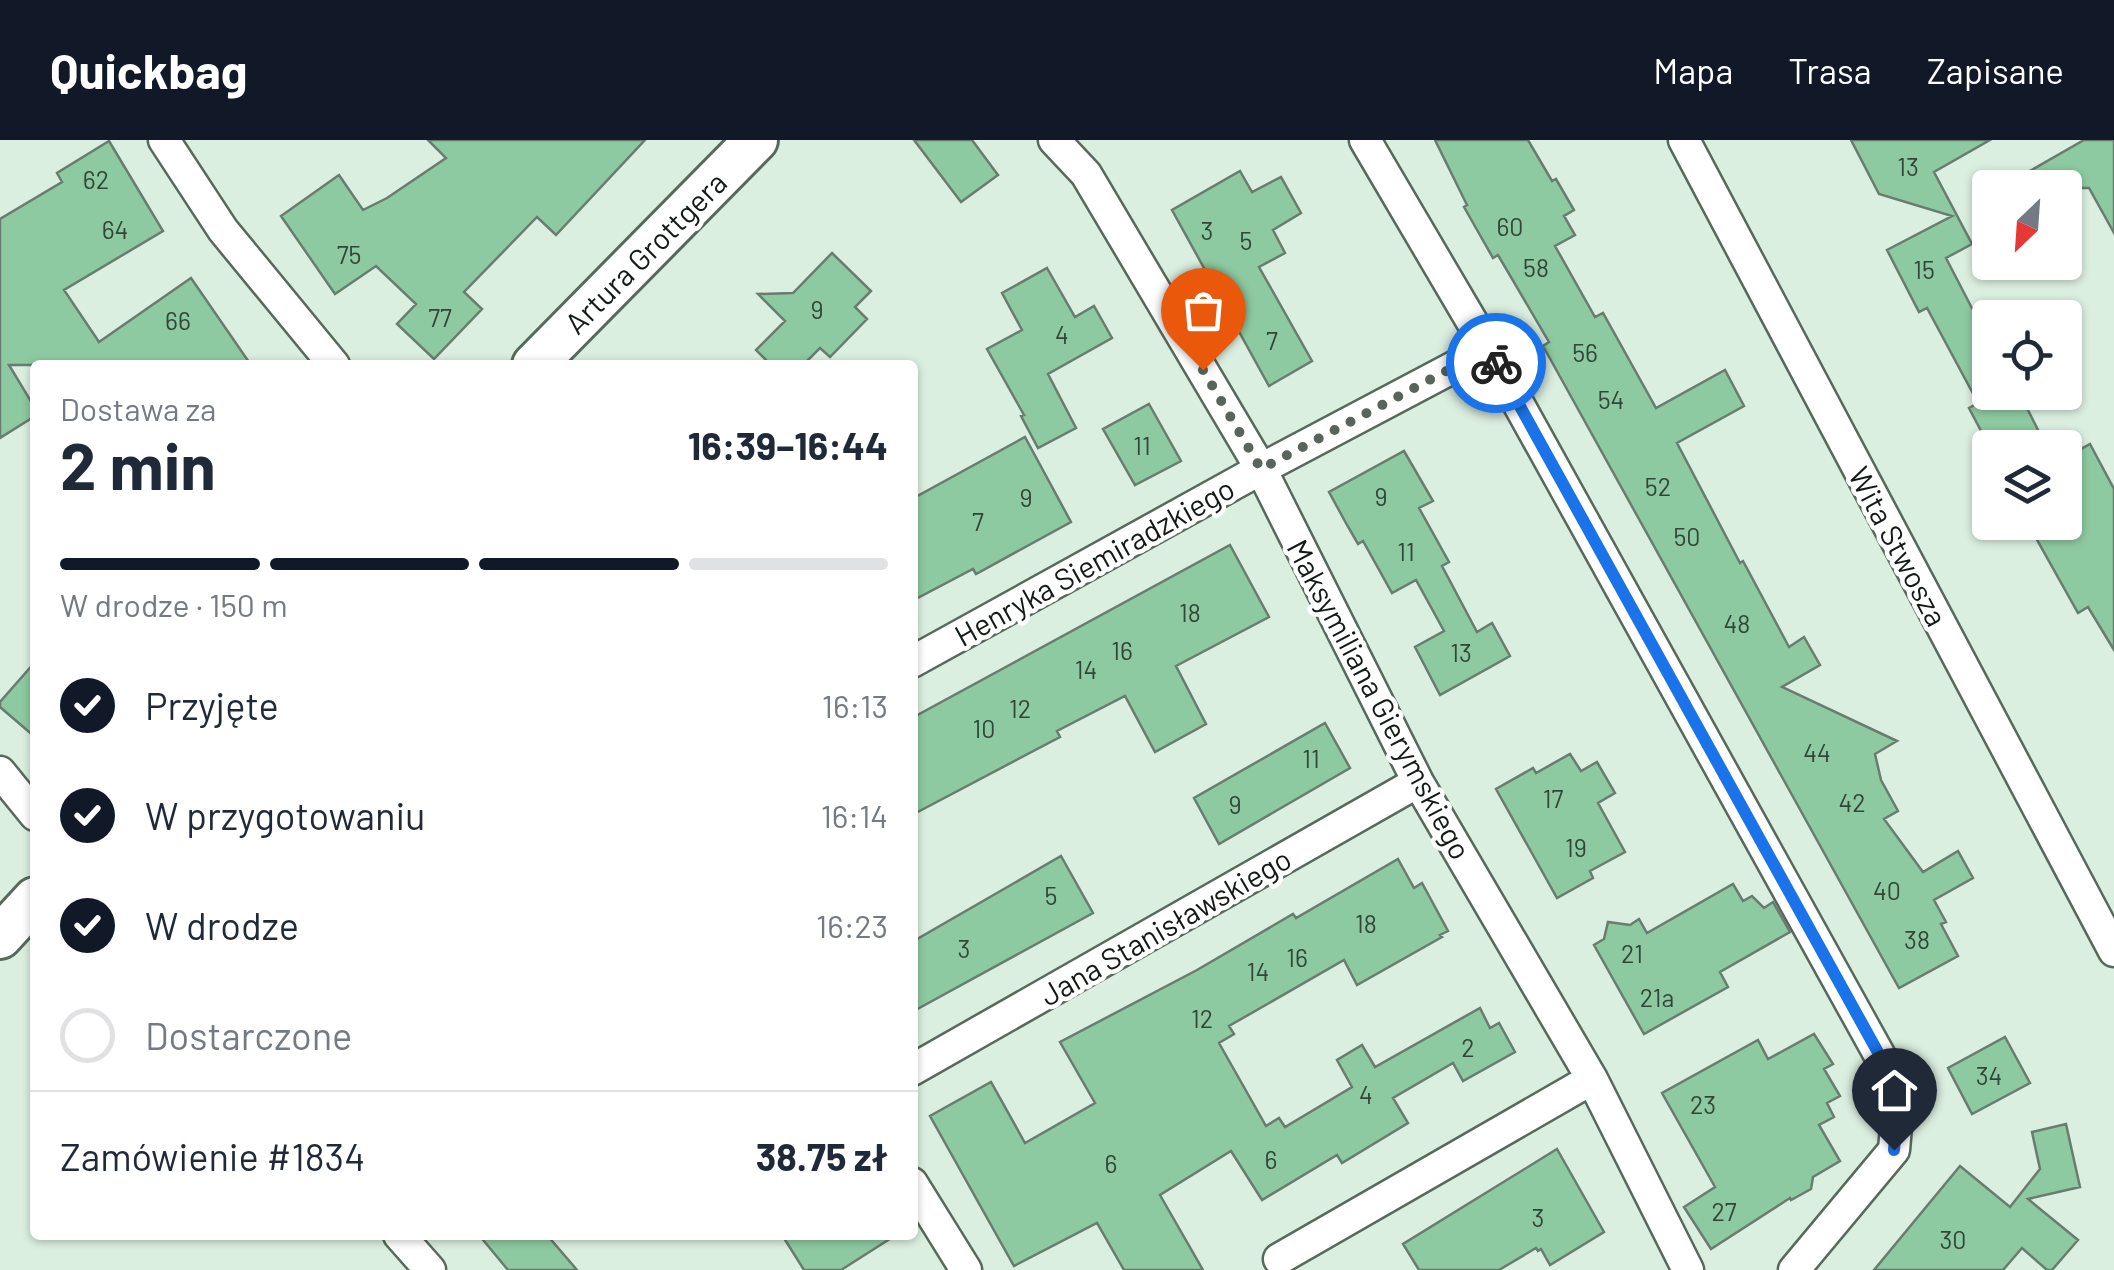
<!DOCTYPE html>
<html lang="pl">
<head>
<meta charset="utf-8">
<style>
  :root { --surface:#fff; --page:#f6f6f7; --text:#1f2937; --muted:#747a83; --line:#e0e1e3; --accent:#111827 }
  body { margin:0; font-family:Barlow,sans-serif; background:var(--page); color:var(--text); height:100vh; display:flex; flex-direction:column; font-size:38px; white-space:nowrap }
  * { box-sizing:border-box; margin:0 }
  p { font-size:32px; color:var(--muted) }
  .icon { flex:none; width:55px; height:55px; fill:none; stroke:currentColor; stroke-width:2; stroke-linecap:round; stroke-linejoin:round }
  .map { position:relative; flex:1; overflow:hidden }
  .drawer { position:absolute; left:30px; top:220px; width:888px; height:880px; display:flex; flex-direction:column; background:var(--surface); border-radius:10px; box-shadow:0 2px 8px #0004 }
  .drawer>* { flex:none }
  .needle { width:65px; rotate:205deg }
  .controls { position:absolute; left:1972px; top:30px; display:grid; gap:20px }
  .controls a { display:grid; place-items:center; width:110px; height:110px; border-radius:10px; background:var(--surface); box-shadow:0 2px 8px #0004; font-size:50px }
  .pin { position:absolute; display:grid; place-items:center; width:85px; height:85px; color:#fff; margin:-102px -42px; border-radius:50% 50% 50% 0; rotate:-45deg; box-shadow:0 0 10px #0007 }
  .pin .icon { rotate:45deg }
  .courier { position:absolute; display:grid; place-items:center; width:100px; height:100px; margin:-50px; border:8px solid #1a73e8; border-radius:50%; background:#fff; color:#222; box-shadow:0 2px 12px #0007 }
  .overview em { font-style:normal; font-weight:700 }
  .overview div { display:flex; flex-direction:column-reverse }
  .overview { display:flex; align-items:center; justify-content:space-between; height:170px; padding:0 30px }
  h1 { font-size:65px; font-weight:700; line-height:75px }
  .bar { display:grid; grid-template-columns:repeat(4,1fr); gap:15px 10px; align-content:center; height:120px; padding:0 30px }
  .bar i { height:12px; border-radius:8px; background:var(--line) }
  .bar .on { background:var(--accent) }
  .bar p { grid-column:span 4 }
  .line { display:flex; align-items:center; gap:25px; padding:0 30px; border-top:2px solid var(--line) }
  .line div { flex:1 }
  ol { padding:0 30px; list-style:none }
  li { display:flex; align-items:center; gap:30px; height:110px }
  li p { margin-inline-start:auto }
  li .icon { padding:10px; border-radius:50%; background:var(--accent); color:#fff; stroke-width:4 }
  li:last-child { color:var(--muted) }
  li i { width:55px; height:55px; border:5px solid var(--line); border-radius:50% }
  header { display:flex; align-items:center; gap:60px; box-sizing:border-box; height:140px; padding:0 50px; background:var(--accent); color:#fff }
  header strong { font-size:48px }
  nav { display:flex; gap:55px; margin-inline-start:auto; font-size:35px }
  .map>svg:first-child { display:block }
  .building { fill:#8ecaa1; stroke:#6a7c6f; stroke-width:2.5 }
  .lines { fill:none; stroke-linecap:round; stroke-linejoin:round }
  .street-casing { stroke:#57695c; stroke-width:35 }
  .secondary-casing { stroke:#57695c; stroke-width:48 }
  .street { stroke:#fff; stroke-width:30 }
  .secondary { stroke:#fff; stroke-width:42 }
  .done { stroke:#59655c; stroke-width:10; stroke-dasharray:0 18 }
  .route { stroke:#1a73e8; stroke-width:12 }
  .labels { text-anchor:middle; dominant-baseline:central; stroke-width:9; stroke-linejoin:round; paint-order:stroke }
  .number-label { font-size:25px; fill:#324638 }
  .street-label { font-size:30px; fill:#131a15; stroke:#fff }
</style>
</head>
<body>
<header>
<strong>Quickbag</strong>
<nav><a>Mapa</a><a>Trasa</a><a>Zapisane</a></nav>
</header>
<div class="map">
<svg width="2114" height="1130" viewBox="0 0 2114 1130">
  <rect width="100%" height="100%" fill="#dbefe0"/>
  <path class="building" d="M428 0H645L556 95 537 77 464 152 482 169 434 219 397 184 416 164 376 126 335 154 281 76 339 35 363 70 387 58 446 18Z
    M914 0H972L998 35 961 62Z
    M1435 0H1528L1552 41 1556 39 1574 70 1564 76 1575 95 1555 106 1595 177 1603 173 1656 268 1725 230 1744 266 1677 303 1740 423 1743 421 1789 507 1804 497 1820 525 1782 547 1897 601 1875 614 1881 640 1898 671 1884 679 1923 732 1958 711 1973 738 1934 760 1946 782 1941 784 1958 816 1899 848 1543 206 1549 202 1498 115 1493 118 1464 67 1467 65Z
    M1851 0H1990L1934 32 1972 104 1946 118 1990 203V252H2019L2047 308H1990L1969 268 1978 263 1927 168 1919 172 1887 110 1952 76 1879 54Z
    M2084 0H2114V93L2089 48H2000Z
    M109 1 163 91 64 150 99 202 191 138 251 225H9L35 268V276L0 298V79L62 42 57 33Z
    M1240 31 1252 52 1281 37 1301 73 1273 90 1285 113 1259 127 1312 221 1269 246 1172 70Z
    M832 113 871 151 855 167 867 179 830 217 820 208 803 225H771L756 210 785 181 758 154 793 153Z
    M1047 128 1075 177 1094 166 1112 198 1048 234 1076 288 1038 308 1021 276 1024 275 987 209 1022 190 1002 153Z
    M1149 264 1181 321 1135 345 1103 289Z
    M1025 297 1071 382 976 434 973 429 912 461V359Z
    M2090 304 2114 349V510L2088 467 2078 473 2027 382H2065V318Z
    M1404 311 1433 361 1419 368 1449 422 1442 426 1477 492 1492 483 1510 516 1440 555 1415 507 1444 491 1416 440 1392 453 1363 401 1358 404 1347 385 1329 352Z
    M1230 405 1269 477 1176 526 1206 584 1155 612 1125 556 1057 591 1060 597 912 675V578Z
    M35 522V597L0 567V562Z
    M1325 583 1350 628 1219 704 1194 658Z
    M1570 614 1581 631 1597 622 1615 653 1598 663 1625 712 1590 731 1593 738 1557 758 1496 649 1533 628 1536 633Z
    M1061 716 1093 773 912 872V802Z
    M1398 719 1414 748 1422 743 1448 791 1440 795 1442 797 1357 845 1344 820 1229 886 1234 894 1219 903 1266 986 1279 978 1285 987 1352 947 1337 920 1362 905 1375 927 1480 868 1490 888 1499 883 1515 912 1463 941 1453 923 1393 958 1408 983 1342 1023 1337 1015 1262 1060 1231 1011 1160 1055 1203 1130H1124L1097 1083 1014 1126 930 976 991 942 1025 1003 1095 963 1060 902 1197 830 1293 774 1296 778Z
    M1733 744 1743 761 1752 756 1764 768 1773 762 1790 792 1720 832 1728 847 1644 894 1594 805 1604 799 1608 782 1630 785 1639 779 1647 793Z
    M1814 894 1833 924 1824 929 1840 956 1827 963 1834 977 1819 985 1840 1021 1813 1037 1811 1049 1791 1060 1790 1058 1711 1109 1684 1067 1715 1047 1662 953 1758 900 1768 919Z
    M2005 897 2030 943 1972 974 1948 928Z
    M2066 984 2080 1047 2028 1059 2078 1100 2052 1130H2047L2022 1108 2003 1130H1874L1960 1026 2010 1067 2040 1029 2032 992Z
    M1557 1009 1604 1092 1550 1125 1541 1109 1538 1111 1536 1108 1499 1130H1419L1403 1104Z
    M479 1095H547L577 1130H508Z
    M782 1095H896L841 1130H804Z"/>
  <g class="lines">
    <defs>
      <path id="street" d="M164 0 223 90 334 225
        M1054 0 1086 34 1261 329 1418 642 1592 939 1688 1130
        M1365 0 1488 209 1880 916 1898 963 1894 1010 1794 1130
        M1684 0 2114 811
        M912 522 1261 329 1488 209
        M0 632 35 675
        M912 930 1418 642
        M912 1043 966 1130
        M399 1095 430 1130
        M1279 1119 1592 939"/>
      <path id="secondary" d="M534 225 756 0
        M0 797 35 759"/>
    </defs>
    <use href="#street" class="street-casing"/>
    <use href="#secondary" class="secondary-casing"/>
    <use href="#street" class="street"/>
    <use href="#secondary" class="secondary"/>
  </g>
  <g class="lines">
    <path class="done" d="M1203 230 1261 329 1488 209 1496 223"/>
    <path class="route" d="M1496 223 1880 916 1898 962 1894 1010"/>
  </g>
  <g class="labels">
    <g class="number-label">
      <text x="1908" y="26">13</text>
      <text x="96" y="39">62</text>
      <text x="1510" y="86">60</text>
      <text x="115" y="89">64</text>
      <text x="1207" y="90">3</text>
      <text x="1246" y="100">5</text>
      <text x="349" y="114">75</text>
      <text x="1536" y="127">58</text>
      <text x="1924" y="129">15</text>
      <text x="817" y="169">9</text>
      <text x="440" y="177">77</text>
      <text x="178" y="180">66</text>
      <text x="1062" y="194">4</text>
      <text x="1272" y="200">7</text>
      <text x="1585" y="212">56</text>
      <text x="1611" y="259">54</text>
      <text x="1142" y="305">11</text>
      <text x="1658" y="346">52</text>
      <text x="1381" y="356">9</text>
      <text x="1026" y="357">9</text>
      <text x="978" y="381">7</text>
      <text x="1687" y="396">50</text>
      <text x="1406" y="411">11</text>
      <text x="1190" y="472">18</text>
      <text x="1737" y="483">48</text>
      <text x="1122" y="510">16</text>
      <text x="1461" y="512">13</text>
      <text x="1086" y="529">14</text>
      <text x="1020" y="568">12</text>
      <text x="984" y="588">10</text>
      <text x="1817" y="612">44</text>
      <text x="1311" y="618">11</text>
      <text x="1553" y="658">17</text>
      <text x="1852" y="662">42</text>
      <text x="1235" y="664">9</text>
      <text x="1576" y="707">19</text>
      <text x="1887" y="750">40</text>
      <text x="1051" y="755">5</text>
      <text x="1366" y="783">18</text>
      <text x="1917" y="799">38</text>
      <text x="964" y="808">3</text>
      <text x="1632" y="813">21</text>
      <text x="1297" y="817">16</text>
      <text x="1258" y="831">14</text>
      <text x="1657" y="857">21a</text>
      <text x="1202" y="878">12</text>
      <text x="1468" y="907">2</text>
      <text x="1989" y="935">34</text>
      <text x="1366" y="954">4</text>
      <text x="1703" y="964">23</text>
      <text x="1271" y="1019">6</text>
      <text x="1111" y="1023">6</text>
      <text x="1724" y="1071">27</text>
      <text x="1538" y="1077">3</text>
      <text x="1953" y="1099">30</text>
    </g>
    <g class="street-label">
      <text transform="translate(645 112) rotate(-45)">Artura Grottgera</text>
      <text transform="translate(1899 406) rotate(62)">Wita Stwosza</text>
      <text transform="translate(1094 421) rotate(-29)">Henryka Siemiradzkiego</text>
      <text transform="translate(1380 559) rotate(62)">Maksymiliana Gierymskiego</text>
      <text transform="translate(1165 786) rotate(-30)">Jana Stanisławskiego</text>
    </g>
  </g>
</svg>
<div class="controls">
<a><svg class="needle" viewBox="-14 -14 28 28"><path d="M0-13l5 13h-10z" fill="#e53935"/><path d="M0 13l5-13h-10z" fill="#747a83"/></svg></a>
<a><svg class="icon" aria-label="locate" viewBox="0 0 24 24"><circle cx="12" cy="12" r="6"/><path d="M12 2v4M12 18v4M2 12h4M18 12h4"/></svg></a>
<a><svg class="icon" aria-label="layers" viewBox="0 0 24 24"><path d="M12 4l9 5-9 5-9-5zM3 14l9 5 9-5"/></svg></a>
</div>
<div class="pin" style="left:1203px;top:230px;background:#ea580c"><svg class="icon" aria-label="bag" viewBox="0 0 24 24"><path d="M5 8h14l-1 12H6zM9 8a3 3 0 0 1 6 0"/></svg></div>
<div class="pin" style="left:1894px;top:1010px;background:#1f2937"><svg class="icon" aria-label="home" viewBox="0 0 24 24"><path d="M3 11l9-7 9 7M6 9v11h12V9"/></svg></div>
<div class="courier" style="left:1496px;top:223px"><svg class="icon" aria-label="bike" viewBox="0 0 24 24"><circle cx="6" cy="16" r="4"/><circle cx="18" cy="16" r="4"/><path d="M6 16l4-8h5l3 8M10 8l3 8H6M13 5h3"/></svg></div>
<section class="drawer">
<div class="overview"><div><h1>2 min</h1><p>Dostawa za</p></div><em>16:39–16:44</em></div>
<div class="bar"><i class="on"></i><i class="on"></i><i class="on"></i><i></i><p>W drodze · 150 m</p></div>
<ol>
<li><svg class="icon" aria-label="check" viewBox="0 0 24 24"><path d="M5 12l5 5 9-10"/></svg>Przyjęte<p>16:13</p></li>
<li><svg class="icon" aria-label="check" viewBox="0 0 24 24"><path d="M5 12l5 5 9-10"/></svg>W przygotowaniu<p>16:14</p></li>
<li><svg class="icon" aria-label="check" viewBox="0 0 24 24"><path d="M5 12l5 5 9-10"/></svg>W drodze<p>16:23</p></li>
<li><i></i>Dostarczone</li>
</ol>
<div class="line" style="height:130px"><div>Zamówienie #1834</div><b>38.75 zł</b></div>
</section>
</div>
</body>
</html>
